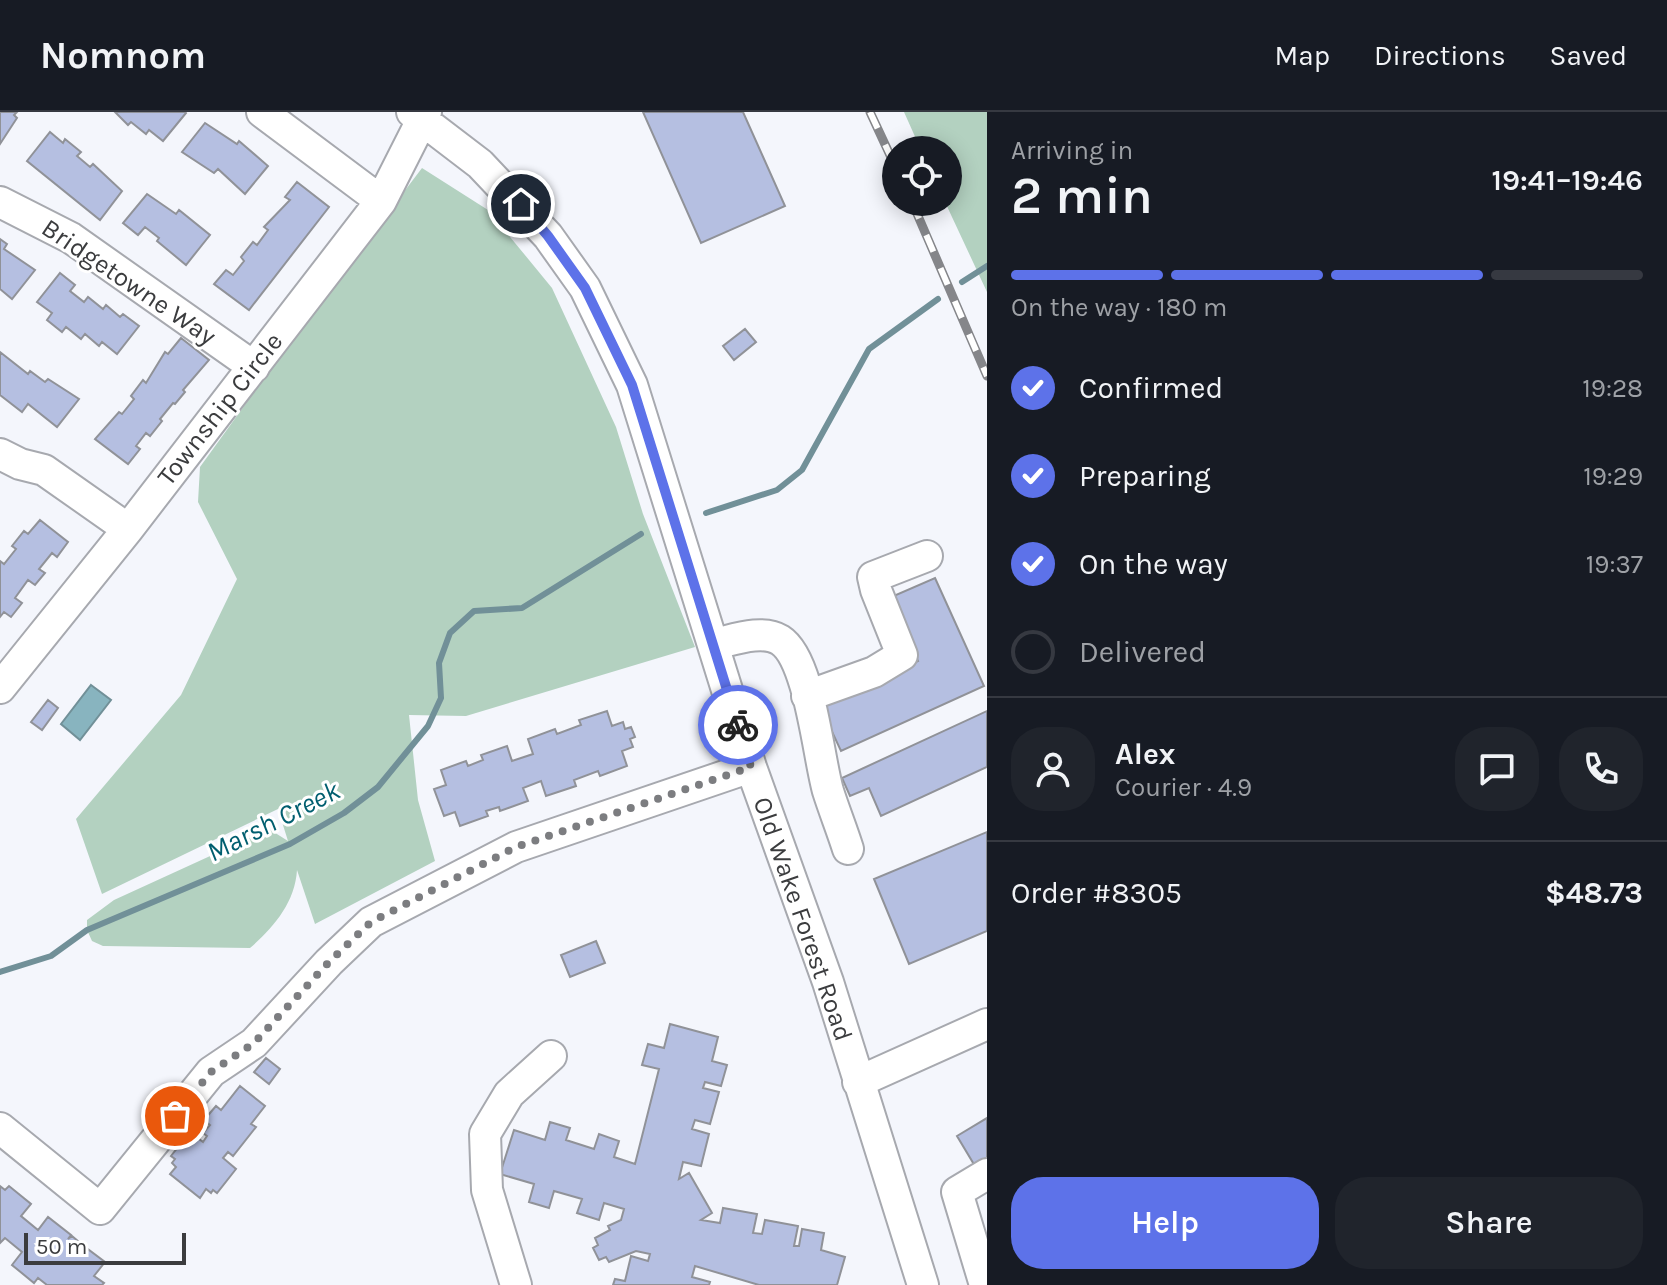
<!DOCTYPE html>
<html lang="en">
<head>
<meta charset="utf-8">
<style>
  :root { --surface:#171b24; --page:#20242c; --text:#f1f3f6; --muted:#9ea1a6; --line:#363941; --accent:#5d72e9 }
  body { margin:0; font-family:Karla,sans-serif; background:var(--page); color:var(--text); height:100vh; display:flex; flex-direction:column; font-size:30px; white-space:nowrap }
  * { box-sizing:border-box; margin:0 }
  p { font-size:26px; color:var(--muted) }
  .icon { flex:none; width:44px; height:44px; fill:none; stroke:currentColor; stroke-width:2; stroke-linecap:round; stroke-linejoin:round }
  .map { position:relative; flex:1; overflow:hidden }
  .sheet { display:flex; flex-direction:column; background:var(--surface); width:680px }
  .sheet>* { flex:none }
  .controls { position:absolute; left:882px; top:24px; display:grid; gap:16px }
  .controls a { display:grid; place-items:center; width:80px; height:80px; border-radius:50%; background:var(--surface); box-shadow:0 4px 20px #0003; font-size:40px }
  .scale { position:absolute; left:24px; bottom:20px; width:162px; box-sizing:border-box; padding-left:8px; border:4px solid #3b3c3e; border-top:0; font-size:22px; line-height:28px; white-space:nowrap; color:#3b3c3e; -webkit-text-stroke:6px #fff; paint-order:stroke }
  .pin { position:absolute; display:grid; place-items:center; width:68px; height:68px; color:#fff; margin:-34px; border:4px solid #fff; border-radius:50%; box-shadow:0 2px 8px #0007 }
  .courier { position:absolute; display:grid; place-items:center; width:80px; height:80px; margin:-40px; border:6px solid #5d72e9; border-radius:50%; background:#fff; color:#222; box-shadow:0 2px 10px #0007 }
  .overview em { font-style:normal; font-weight:600 }
  .overview div { display:flex; flex-direction:column-reverse }
  .overview { display:flex; align-items:center; justify-content:space-between; height:136px; padding:0 24px }
  h1 { font-size:52px; font-weight:600; line-height:60px }
  .bar { display:grid; grid-template-columns:repeat(4,1fr); gap:12px 8px; align-content:center; height:96px; padding:0 24px }
  .bar i { height:10px; border-radius:6px; background:var(--line) }
  .bar .active { background:var(--accent) }
  .bar p { grid-column:span 4 }
  .line { display:flex; align-items:center; gap:20px; padding:0 24px; border-top:2px solid var(--line) }
  .line div { flex:1 }
  .round { display:grid; place-items:center; flex:none; width:84px; height:84px; border-radius:32px; background:var(--page) }
  ol { padding:0 24px; list-style:none }
  li { display:flex; align-items:center; gap:24px; height:88px }
  li p { margin-inline-start:auto }
  li .icon { padding:8px; border-radius:50%; background:var(--accent); color:#fff; stroke-width:4 }
  li:last-child { color:var(--muted) }
  li i { width:44px; height:44px; border:4px solid var(--line); border-radius:50% }
  .primary-button { display:flex; gap:16px; margin-top:auto; padding:16px 24px }
  .primary-button a { flex:1; height:92px; border-radius:32px; background:var(--accent); color:#fff; font-size:32px; font-weight:600; line-height:92px; text-align:center }
  .primary-button a+a { background:var(--page); color:var(--text) }
  header { display:flex; align-items:center; gap:48px; box-sizing:border-box; height:112px; padding:0 40px; background:var(--surface); border-bottom:2px solid var(--line) }
  header strong { font-size:38px }
  nav { display:flex; gap:44px; margin-inline-start:auto; font-size:28px }
  main { display:flex; flex:1; min-height:0 }
  .map>svg:first-child { display:block }
  .green { fill:#b3d1c0 }
  .water { fill:#88b4bf; stroke:#719098; stroke-width:2 }
  .lines { fill:none; stroke-linecap:round; stroke-linejoin:round }
  .stream { stroke:#719098; stroke-width:6 }
  .building { fill:#b5bfe1; stroke:#909298; stroke-width:2 }
  .minor-casing { stroke:#a7a9af; stroke-width:34 }
  .minor { stroke:#fff; stroke-width:30 }
  .rail-casing { stroke:#85868a; stroke-width:9 }
  .rail { stroke:#fff; stroke-width:6; stroke-dasharray:18; stroke-linecap:butt }
  .done { stroke:#7c7d80; stroke-width:8; stroke-dasharray:0 14.4 }
  .route { stroke:#5d72e9; stroke-width:10 }
  .labels { text-anchor:middle; dominant-baseline:central; stroke-width:6; stroke-linejoin:round; paint-order:stroke }
  .street-label { font-size:26px; fill:#3b3c3e; stroke:#fff }
  .water-label { font-size:28px; font-style:italic; fill:#005e6f; stroke:#fff }
</style>
</head>
<body>
<header>
<strong>Nomnom</strong>
<nav><a>Map</a><a>Directions</a><a>Saved</a></nav>
</header>
<main>
<div class="map">
<svg width="987" height="1173" viewBox="0 0 987 1173">
  <rect width="100%" height="100%" fill="#f4f6fc"/>
  <path class="green" d="M904 0H987V180L945 90H948V38H921Z
    M422 56 488 98 552 176 616 315 643 402 695 535 466 604 409 603 418 688 435 749 315 812 297 758C295 791 273 816 250 836L103 834 92 829 87 818V808L114 788 269 717 288 729 278 697 102 782 76 707 181 583 237 467 198 390 200 355 302 214Z"/>
  <path class="water" d="M91 573 111 588 80 628 61 612Z"/>
  <g class="lines">
    <path class="stream" d="M962 170 987 154
      M706 401 777 378 802 358 869 237 938 187
      M0 860 51 844 87 818 290 732 344 701 378 675 428 614 441 586 439 551 450 521 474 499 522 496 641 422"/>
  </g>
  <path class="building" d="M0 0H17L14 3 17 6 0 32Z
    M115 0H185L186 1 163 29 149 18 146 22 131 10 128 13Z
    M643 0H743L785 94 701 131Z
    M205 11 237 32 239 29 268 54 245 82 218 57 214 61 182 40Z
    M50 20 63 31 65 27 81 40 77 44 90 55 93 52 122 79 100 108 27 49Z
    M297 70 329 95 249 198 214 172 226 158 233 163 244 149 241 145 253 130 257 133 268 118 264 115 290 88 285 85Z
    M147 82 176 102 179 98 210 123 186 153 157 129 159 126 145 115 138 123 123 111Z
    M0 127 7 132 4 137 35 158 12 187 0 177Z
    M60 161 75 173 70 179 84 190 88 185 103 197 106 193 120 205 123 202 139 214 117 242 102 230 99 234 85 222 81 227 66 215 62 220 47 208 52 201 37 190Z
    M745 217 756 230 734 248 723 234Z
    M181 226 209 248 183 278 185 280 175 292 173 291 160 307 162 309 150 324 146 321 136 334 140 337 128 352 95 327 119 300 122 302 134 287 131 284 143 268 146 271 165 240 168 242Z
    M0 240 28 262 30 259 45 270 48 267 79 287 57 315 28 292 22 300 0 283Z
    M40 408 68 430 57 445 52 441 39 457 45 461 35 473 28 468 15 486 22 491 11 505 4 500 0 505V449L4 452 16 437 12 434 24 419 28 422Z
    M935 466 984 574 841 639 820 594 918 549 889 486Z
    M48 588 58 596 42 618 31 610Z
    M607 599 612 614 623 610 625 617 631 615 635 625 630 627 633 635 622 639 627 654 600 664 598 659 574 668 576 674 546 684 541 669 523 676 528 689 500 699 499 695 486 699 488 704 460 714 455 700 444 704 434 677 446 673 441 658 466 649 468 654 483 648 481 643 507 634 512 649 533 642 528 627 555 617 557 622 581 613 579 608Z
    M987 599V655L881 704 869 676 850 684 842 666Z
    M987 720V819L909 852 874 767Z
    M596 829 605 851 570 865 561 843Z
    M670 912 718 925 712 949 727 953 721 974 705 970 703 976 719 980 710 1012 695 1008 692 1017 709 1022 701 1054 683 1050 679 1067 689 1061 712 1101 701 1108 720 1111 723 1096 757 1102 753 1121 762 1122 765 1108 798 1114 794 1134H799L802 1117 824 1121 821 1138 845 1145 837 1173H759L695 1154 692 1165 710 1170 709 1173H613L615 1167 625 1169 631 1144 648 1149 650 1142 636 1139 609 1150 606 1145 599 1148 593 1136 598 1133 595 1126 610 1118 608 1114 621 1108 624 1097 604 1091 599 1108 577 1101 582 1087 554 1079 549 1096 529 1090 534 1072 500 1062 514 1018 545 1028 550 1010 570 1016 566 1028 594 1037 599 1022 619 1029 614 1045 635 1052 659 957 642 953 648 932 664 936Z
    M266 946 280 957 269 972 254 960Z
    M240 974 265 994 251 1012 256 1015 233 1044 228 1040 223 1046 236 1057 217 1081 213 1078 211 1081 206 1077 200 1086 170 1062 176 1055 172 1051 175 1047 171 1044 190 1020 203 1030 207 1024 203 1021 210 1013 204 1008 216 994 221 998Z
    M987 1006V1053L978 1059 957 1024Z
    M0 1074 5 1078 9 1074 31 1092 21 1104 38 1118 48 1105 71 1123 68 1127 72 1124 79 1130 76 1134 78 1136 81 1132 105 1150 94 1164 104 1171 102 1173H47L38 1166 34 1171 12 1153 22 1140 5 1126 0 1131Z"/>
  <g class="lines">
    <defs>
      <path id="minor" d="M262 0 381 89
        M412 0 480 52 548 124 585 176 632 273 751 655 828 870 923 1173
        M0 90 71 126 254 255
        M0 342 20 352 44 358 128 417
        M714 532C733 528 762 517 780 528 810 547 818 644 828 679 834 698 842 718 848 737
        M0 576 128 417 381 89 426 0
        M807 584 874 560 902 543 876 478 873 465 927 444
        M858 970 987 912
        M0 1016 100 1097 211 960 254 931 329 850 371 810 516 735 751 655
        M516 1173 487 1078 485 1022 509 982 551 944
        M985 1173 957 1080 987 1062"/>
    </defs>
    <use href="#minor" class="minor-casing"/>
    <use href="#minor" class="minor"/>
    <defs>
      <path id="rail" d="M870 0 896 56
        M912 90 987 264"/>
    </defs>
    <use href="#rail" class="rail-casing"/>
    <use href="#rail" class="rail"/>
  </g>
  <g class="lines">
    <path class="done" d="M175 1004 211 960 254 931 329 850 371 810 516 735 751 655 738 613"/>
    <path class="route" d="M521 92 548 124 585 176 632 273 738 613"/>
  </g>
  <g class="labels">
    <g class="street-label">
      <text transform="translate(129 170) rotate(34)">Bridgetowne Way</text>
      <text transform="translate(220 297) rotate(-52)">Township Circle</text>
      <text transform="translate(803 807) rotate(71)">Old Wake Forest Road</text>
    </g>
    <g class="water-label">
      <text transform="translate(273 709) rotate(-27)">Marsh Creek</text>
    </g>
  </g>
</svg>
<div class="controls">
<a><svg class="icon" aria-label="locate" viewBox="0 0 24 24"><circle cx="12" cy="12" r="6"/><path d="M12 2v4M12 18v4M2 12h4M18 12h4"/></svg></a>
</div>
<div class="scale">50 m</div>
<div class="pin" style="left:175px;top:1004px;background:#ea580c"><svg class="icon" aria-label="bag" viewBox="0 0 24 24"><path d="M5 8h14l-1 12H6zM9 8a3 3 0 0 1 6 0"/></svg></div>
<div class="pin" style="left:521px;top:92px;background:#1f2937"><svg class="icon" aria-label="home" viewBox="0 0 24 24"><path d="M3 11l9-7 9 7M6 9v11h12V9"/></svg></div>
<div class="courier" style="left:738px;top:613px"><svg class="icon" aria-label="bike" viewBox="0 0 24 24"><circle cx="6" cy="16" r="4"/><circle cx="18" cy="16" r="4"/><path d="M6 16l4-8h5l3 8M10 8l3 8H6M13 5h3"/></svg></div>
</div>
<section class="sheet">
<div class="overview"><div><h1>2 min</h1><p>Arriving in</p></div><em>19:41–19:46</em></div>
<div class="bar"><i class="active"></i><i class="active"></i><i class="active"></i><i></i><p>On the way · 180 m</p></div>
<ol>
<li><svg class="icon" aria-label="check" viewBox="0 0 24 24"><path d="M5 12l5 5 9-10"/></svg>Confirmed<p>19:28</p></li>
<li><svg class="icon" aria-label="check" viewBox="0 0 24 24"><path d="M5 12l5 5 9-10"/></svg>Preparing<p>19:29</p></li>
<li><svg class="icon" aria-label="check" viewBox="0 0 24 24"><path d="M5 12l5 5 9-10"/></svg>On the way<p>19:37</p></li>
<li><i></i>Delivered</li>
</ol>
<div class="line" style="height:144px"><a class="round"><svg class="icon" aria-label="person" viewBox="0 0 24 24"><circle cx="12" cy="8" r="4"/><path d="M4 21q1-7 8-7t8 7"/></svg></a><div><b>Alex</b><p>Courier · 4.9</p></div><a class="round"><svg class="icon" aria-label="chat" viewBox="0 0 24 24"><path d="M4 5h16v11H9l-5 4z"/></svg></a><a class="round"><svg class="icon" aria-label="phone" viewBox="0 0 24 24"><path d="M5 4h4l2 5-3 2q2 4 5 5l2-3 5 2v4C11 20 4 13 5 4z"/></svg></a></div>
<div class="line" style="height:104px"><div>Order #8305</div><b>$48.73</b></div>
<div class="primary-button"><a>Help</a><a>Share</a></div>
</section>
</main>
</body>
</html>
